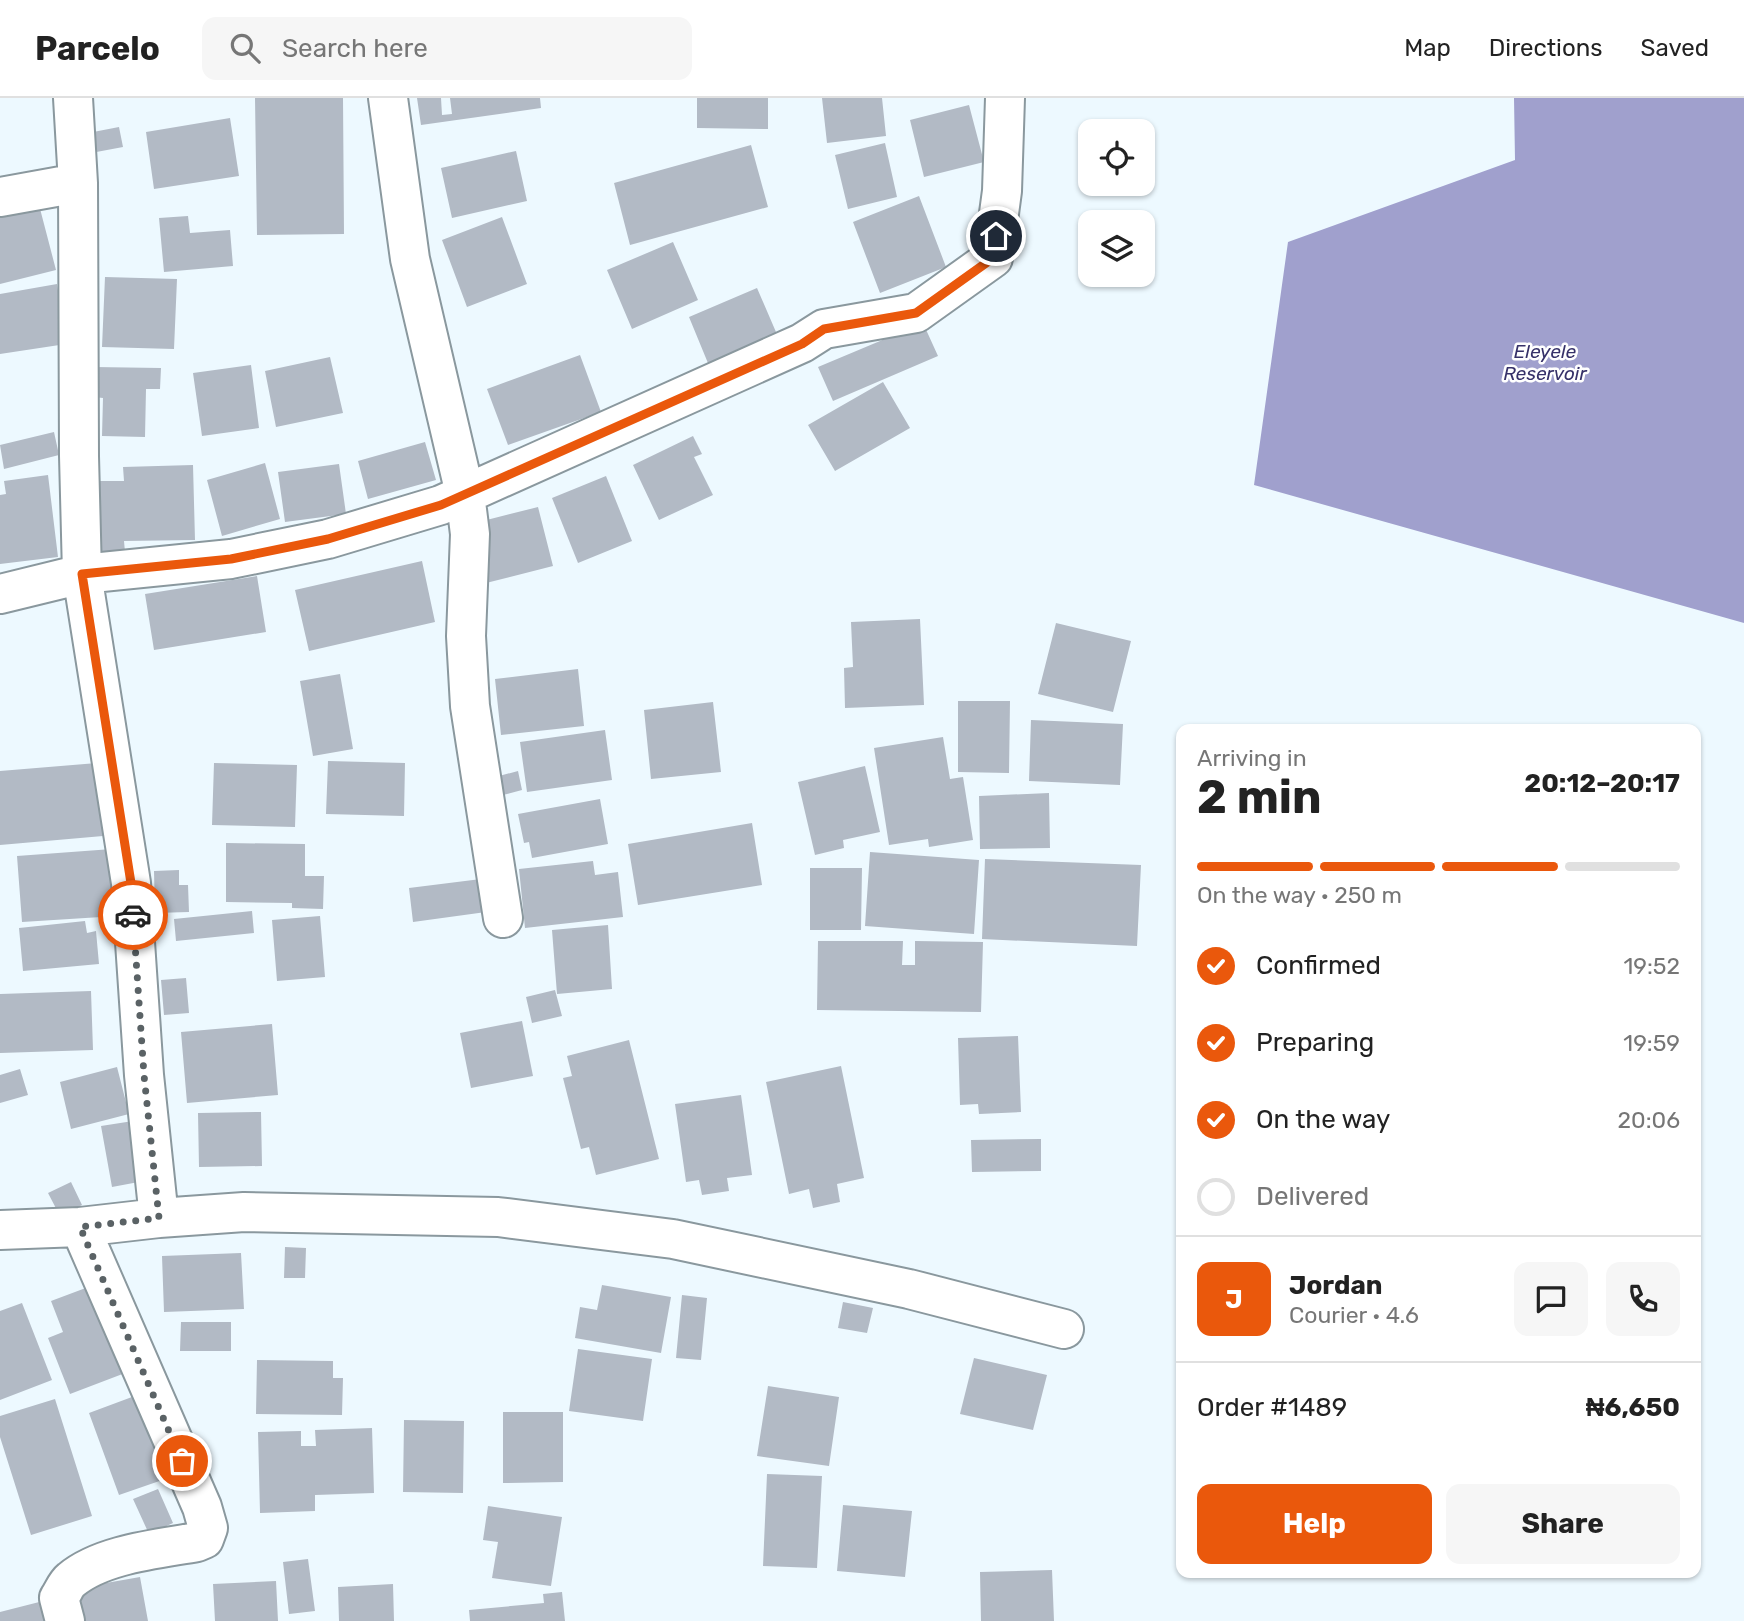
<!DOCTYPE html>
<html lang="en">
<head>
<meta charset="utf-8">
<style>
  :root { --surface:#fff; --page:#f6f6f6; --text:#222; --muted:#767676; --line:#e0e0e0; --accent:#ea580c }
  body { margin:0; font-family:Rubik,sans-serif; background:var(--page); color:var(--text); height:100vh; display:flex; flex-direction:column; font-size:26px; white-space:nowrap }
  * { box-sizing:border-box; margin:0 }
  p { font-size:23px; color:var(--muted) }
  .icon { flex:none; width:38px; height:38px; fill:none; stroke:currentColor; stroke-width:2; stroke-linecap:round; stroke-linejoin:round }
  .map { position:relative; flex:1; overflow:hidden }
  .sheet { position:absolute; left:1176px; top:626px; width:525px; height:854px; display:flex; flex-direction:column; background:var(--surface); border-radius:14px; box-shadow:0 2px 5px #0004 }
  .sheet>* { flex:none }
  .tools { position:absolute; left:1078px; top:21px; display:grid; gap:14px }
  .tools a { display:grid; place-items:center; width:77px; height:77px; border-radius:14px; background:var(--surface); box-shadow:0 2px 5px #0004; font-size:35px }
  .pin { position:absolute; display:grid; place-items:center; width:60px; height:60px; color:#fff; margin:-30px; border:4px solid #fff; border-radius:50%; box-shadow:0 2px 7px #0007 }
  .courier { position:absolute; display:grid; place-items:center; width:70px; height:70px; margin:-35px; border:5px solid #ea580c; border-radius:50%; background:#fff; color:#222; box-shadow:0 2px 9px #0007 }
  .head em { font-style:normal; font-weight:700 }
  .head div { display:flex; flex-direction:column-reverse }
  .head { display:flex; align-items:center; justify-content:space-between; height:119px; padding:0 21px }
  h1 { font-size:46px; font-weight:700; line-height:52px }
  .bar { display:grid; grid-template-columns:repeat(4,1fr); gap:10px 7px; align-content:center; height:84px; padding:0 21px }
  .bar i { height:9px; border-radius:5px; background:var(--line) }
  .bar .current { background:var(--accent) }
  .bar p { grid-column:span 4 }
  .line { display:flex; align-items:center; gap:18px; padding:0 21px; border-top:2px solid var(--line) }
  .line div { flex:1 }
  .round { display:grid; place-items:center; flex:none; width:74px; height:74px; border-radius:14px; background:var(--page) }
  ol { padding:0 21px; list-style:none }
  li { display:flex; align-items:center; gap:21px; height:77px }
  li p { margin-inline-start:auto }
  li .icon { padding:7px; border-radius:50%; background:var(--accent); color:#fff; stroke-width:4 }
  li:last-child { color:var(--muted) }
  li i { width:38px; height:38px; border:4px solid var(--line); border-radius:50% }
  .action { display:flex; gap:14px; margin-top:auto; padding:14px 21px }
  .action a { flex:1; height:80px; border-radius:14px; background:var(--accent); color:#fff; font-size:28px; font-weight:700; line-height:80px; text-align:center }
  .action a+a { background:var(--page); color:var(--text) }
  header { display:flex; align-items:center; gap:42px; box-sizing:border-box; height:98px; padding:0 35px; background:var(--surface); border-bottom:2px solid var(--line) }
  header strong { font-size:33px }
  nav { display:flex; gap:38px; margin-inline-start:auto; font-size:24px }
  .search { width:490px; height:63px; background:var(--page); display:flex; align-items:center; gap:18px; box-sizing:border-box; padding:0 24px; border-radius:14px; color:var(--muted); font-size:26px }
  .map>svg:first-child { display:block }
  .water { fill:#a0a0cd }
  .building { fill:#b2bac5 }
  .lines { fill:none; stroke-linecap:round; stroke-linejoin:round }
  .minor-casing { stroke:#8a989e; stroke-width:42 }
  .minor { stroke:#fff; stroke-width:38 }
  .done { stroke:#5a6265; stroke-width:7; stroke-dasharray:0 12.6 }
  .route { stroke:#ea580c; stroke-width:9 }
  .labels { text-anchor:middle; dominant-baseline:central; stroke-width:5; stroke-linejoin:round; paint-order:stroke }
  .water-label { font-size:19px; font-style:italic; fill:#363169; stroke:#fff }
</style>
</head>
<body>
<header>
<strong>Parcelo</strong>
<div class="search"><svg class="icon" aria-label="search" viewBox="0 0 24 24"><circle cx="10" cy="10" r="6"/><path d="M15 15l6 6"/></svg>Search here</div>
<nav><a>Map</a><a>Directions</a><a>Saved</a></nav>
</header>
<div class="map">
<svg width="1744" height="1523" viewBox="0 0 1744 1523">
  <rect width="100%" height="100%" fill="#edf9ff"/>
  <path class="water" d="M1514 0H1744V525L1254 387 1288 144 1515 62Z"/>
  <path class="building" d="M255 0H343L344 136 257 137Z
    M417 0H441L442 17 452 16 450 0H540L541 10 421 27Z
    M697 0H768V31L697 30Z
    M822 0H882L886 38 827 45Z
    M969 7 984 64 924 79 910 22Z
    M230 20 239 78 154 91 146 34Z
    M119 29 123 49 91 55 88 35Z
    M885 45 897 99 848 111 835 57Z
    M751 47 768 109 630 147 614 85Z
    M516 53 527 103 452 120 441 70Z
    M919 98 946 169 880 195 853 124Z
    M38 103 56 172 0 186V112Z
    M188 118 190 135 230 132 233 168 164 174 159 120Z
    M502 119 527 186 467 209 442 142Z
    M673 144 698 202 632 231 607 172Z
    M105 179 177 181 174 251 102 249Z
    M57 186 66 246 0 256V196Z
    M757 190 779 241 710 270 689 219Z
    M923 225 938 258 833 303 818 269Z
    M580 257 601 314 508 347 487 291Z
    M330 259 343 315 276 329 265 273Z
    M251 267 259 330 202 338 193 275Z
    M94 269 161 270 160 291H146L145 339 102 338 103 300 94 299Z
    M883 284 910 330 835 373 808 327Z
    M54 334 59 357 4 371 0 347Z
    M693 338 702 356 694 359 713 397 659 422 633 367Z
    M425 344 436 382 368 401 358 363Z
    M265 365 280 421 222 438 207 382Z
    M339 366 346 416 285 424 278 374Z
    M193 367 195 442 124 443 125 454H97L96 383H124L123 369Z
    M48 377 58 459 0 466V397L6 396 4 383Z
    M606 378 632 443 578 465 552 400Z
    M538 409 553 468 486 485 471 426Z
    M422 463 435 524 309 553 295 492Z
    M257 478 266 534 154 552 145 496Z
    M920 521 924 607 845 610 844 570 853 569 851 524Z
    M1056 525 1131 543 1113 614 1038 596Z
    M578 571 584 628 501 637 495 581Z
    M340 576 353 651 313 658 300 583Z
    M958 603H1010L1009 675 958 674Z
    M713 604 721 674 651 681 644 612Z
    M1031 622 1123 626 1120 687 1029 683Z
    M605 632 612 682 527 694 520 644Z
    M943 639 950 681 963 679 973 742 929 749 928 741 889 747 874 650Z
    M328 663 405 665 404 718 326 716Z
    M97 665 103 738 0 747V673Z
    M214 665 297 667 295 729 212 727Z
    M865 668 880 734 843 742 844 750 815 757 798 684Z
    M518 673 522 692 503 697 499 678Z
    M1049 695 1050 750 980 751 979 698Z
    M600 701 608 746 532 760 529 744 524 745 518 716Z
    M752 725 762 787 638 807 628 746Z
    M226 745 305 746V778H324L323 811 292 810V805L226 804Z
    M112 751 117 818 22 824 17 758Z
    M870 754 979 762 974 836 865 828Z
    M985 761 1141 767 1137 848 982 841Z
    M593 763 595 777 618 774 623 819 525 830 519 771Z
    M810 770H862L861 832H810Z
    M179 772V787H188L189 814 155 815 154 773Z
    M481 781 486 814 413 824 409 790Z
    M252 813 254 835 176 843 174 821Z
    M320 818 325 879 277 883 272 822Z
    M85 823 87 835 96 833 99 866 23 873 19 830Z
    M608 827 612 891 557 896 552 832Z
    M818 843H903L902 867H915V843L983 844 981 914 817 912Z
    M186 880 189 915 164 917 161 882Z
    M555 892 562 918 532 925 526 899Z
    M91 893 93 952 0 955V896Z
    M522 923 533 978 471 990 460 935Z
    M272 926 278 997 187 1005 181 934Z
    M1018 938 1021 1014 979 1016 978 1006 960 1007 958 940Z
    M629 942 659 1061 596 1077 589 1049 581 1051 563 980 572 978 567 958Z
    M841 968 864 1080 837 1086 840 1104 813 1110 809 1091 789 1096 766 984Z
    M117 969 129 1016 71 1031 60 984Z
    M20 971 28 997 0 1005V977Z
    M741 997 752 1077 727 1080 729 1093 702 1097 699 1082 686 1084 675 1006Z
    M261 1014 262 1068 199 1069 198 1015Z
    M133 1023 144 1083 112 1089 101 1028Z
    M1041 1041V1073L972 1074 971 1042Z
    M71 1084 82 1107 60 1118 48 1095Z
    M285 1149 306 1150 305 1180H284Z
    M241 1155 244 1211 164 1214 162 1158Z
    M99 1185 133 1272 70 1296 48 1240 63 1234 51 1203Z
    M602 1187 671 1199 661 1255 575 1240 580 1209 597 1212Z
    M682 1197 707 1200 701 1262 676 1260Z
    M843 1204 873 1210 867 1235 838 1230Z
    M22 1205 52 1282 0 1302V1213Z
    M181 1224H231V1253H180Z
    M578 1251 652 1261 643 1323 569 1313Z
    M974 1260 1047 1277 1033 1332 960 1316Z
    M257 1262 333 1263V1280H343L342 1317 256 1316Z
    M768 1288 839 1299 829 1368 757 1358Z
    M140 1296 171 1379 119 1397 89 1315Z
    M55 1301 92 1418 31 1437 0 1339V1318Z
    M503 1314H563V1384L503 1385Z
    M404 1322 464 1323 463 1395 403 1394Z
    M372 1330 374 1395 315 1397V1413L260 1415 258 1334 301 1333V1348H316L315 1332Z
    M767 1376 822 1378 817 1470 763 1468Z
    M158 1391 173 1425 149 1436 133 1401Z
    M843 1407 912 1413 905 1479 837 1473Z
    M488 1408 562 1419 551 1488 492 1480 498 1444 483 1442Z
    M308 1461 315 1513 289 1516 283 1464Z
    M1052 1472 1054 1523H981L980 1474Z
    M140 1479 148 1523H78L72 1491Z
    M276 1483 278 1523H215L213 1486Z
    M393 1486 394 1523H339L338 1489Z
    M562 1494 565 1523H470L469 1512 544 1505 543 1496Z
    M51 1501 57 1523H0V1514Z"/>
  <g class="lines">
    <defs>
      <path id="minor" d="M73 0 78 85 79 358 82 476 131 785 144 977 159 1120
        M388 0 410 161 465 396 470 436 466 538 470 608 503 820
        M0 99 78 85
        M0 496 82 476 231 461 328 441 441 407 802 245 824 231 916 215 993 160 1002 93 1005 0
        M0 1132 80 1129 159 1120 244 1114 498 1119 673 1141 909 1191 1064 1231
        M65 1523 59 1500C63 1494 66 1486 71 1482 102 1456 158 1451 197 1444L204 1441 208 1430 202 1409 80 1129"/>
    </defs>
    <use href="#minor" class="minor-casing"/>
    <use href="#minor" class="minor"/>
  </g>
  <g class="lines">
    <path class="done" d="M133 817 144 977 159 1120 80 1129 182 1363"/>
    <path class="route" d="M133 817 131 785 82 476 231 461 328 441 441 407 802 246 824 231 916 215 993 160 996 138"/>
  </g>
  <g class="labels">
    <g class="water-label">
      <text x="1545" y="253">Eleyele<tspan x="1545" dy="22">Reservoir</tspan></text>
    </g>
  </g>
</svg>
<div class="tools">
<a><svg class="icon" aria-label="locate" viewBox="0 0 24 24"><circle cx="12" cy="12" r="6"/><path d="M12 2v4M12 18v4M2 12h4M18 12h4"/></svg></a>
<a><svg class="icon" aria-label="layers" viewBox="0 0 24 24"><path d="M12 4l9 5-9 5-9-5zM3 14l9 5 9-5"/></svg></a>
</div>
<div class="pin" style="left:182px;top:1363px;background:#ea580c"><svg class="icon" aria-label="bag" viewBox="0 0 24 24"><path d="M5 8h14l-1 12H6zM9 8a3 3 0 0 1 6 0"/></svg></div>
<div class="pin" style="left:996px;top:138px;background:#1f2937"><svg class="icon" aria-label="home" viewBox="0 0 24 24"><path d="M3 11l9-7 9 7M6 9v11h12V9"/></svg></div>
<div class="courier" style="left:133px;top:817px"><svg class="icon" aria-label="car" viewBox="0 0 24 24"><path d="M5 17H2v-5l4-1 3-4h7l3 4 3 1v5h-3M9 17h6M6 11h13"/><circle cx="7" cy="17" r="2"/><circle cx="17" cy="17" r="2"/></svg></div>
<section class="sheet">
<div class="head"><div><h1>2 min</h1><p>Arriving in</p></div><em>20:12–20:17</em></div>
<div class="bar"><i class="current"></i><i class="current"></i><i class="current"></i><i></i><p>On the way · 250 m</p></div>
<ol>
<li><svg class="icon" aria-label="check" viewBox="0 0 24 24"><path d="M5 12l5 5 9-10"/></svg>Confirmed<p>19:52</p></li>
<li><svg class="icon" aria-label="check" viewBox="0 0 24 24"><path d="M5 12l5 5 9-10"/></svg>Preparing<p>19:59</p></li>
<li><svg class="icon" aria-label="check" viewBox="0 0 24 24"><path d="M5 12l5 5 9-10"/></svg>On the way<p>20:06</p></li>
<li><i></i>Delivered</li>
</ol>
<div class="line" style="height:126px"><b class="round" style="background:var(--accent);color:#fff">J</b><div><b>Jordan</b><p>Courier · 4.6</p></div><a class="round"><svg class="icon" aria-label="chat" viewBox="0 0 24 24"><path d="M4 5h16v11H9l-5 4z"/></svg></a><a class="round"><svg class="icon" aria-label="phone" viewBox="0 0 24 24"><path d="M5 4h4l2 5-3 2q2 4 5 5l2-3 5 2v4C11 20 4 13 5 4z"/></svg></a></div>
<div class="line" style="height:91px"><div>Order #1489</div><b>₦6,650</b></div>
<div class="action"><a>Help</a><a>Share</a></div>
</section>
</div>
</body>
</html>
